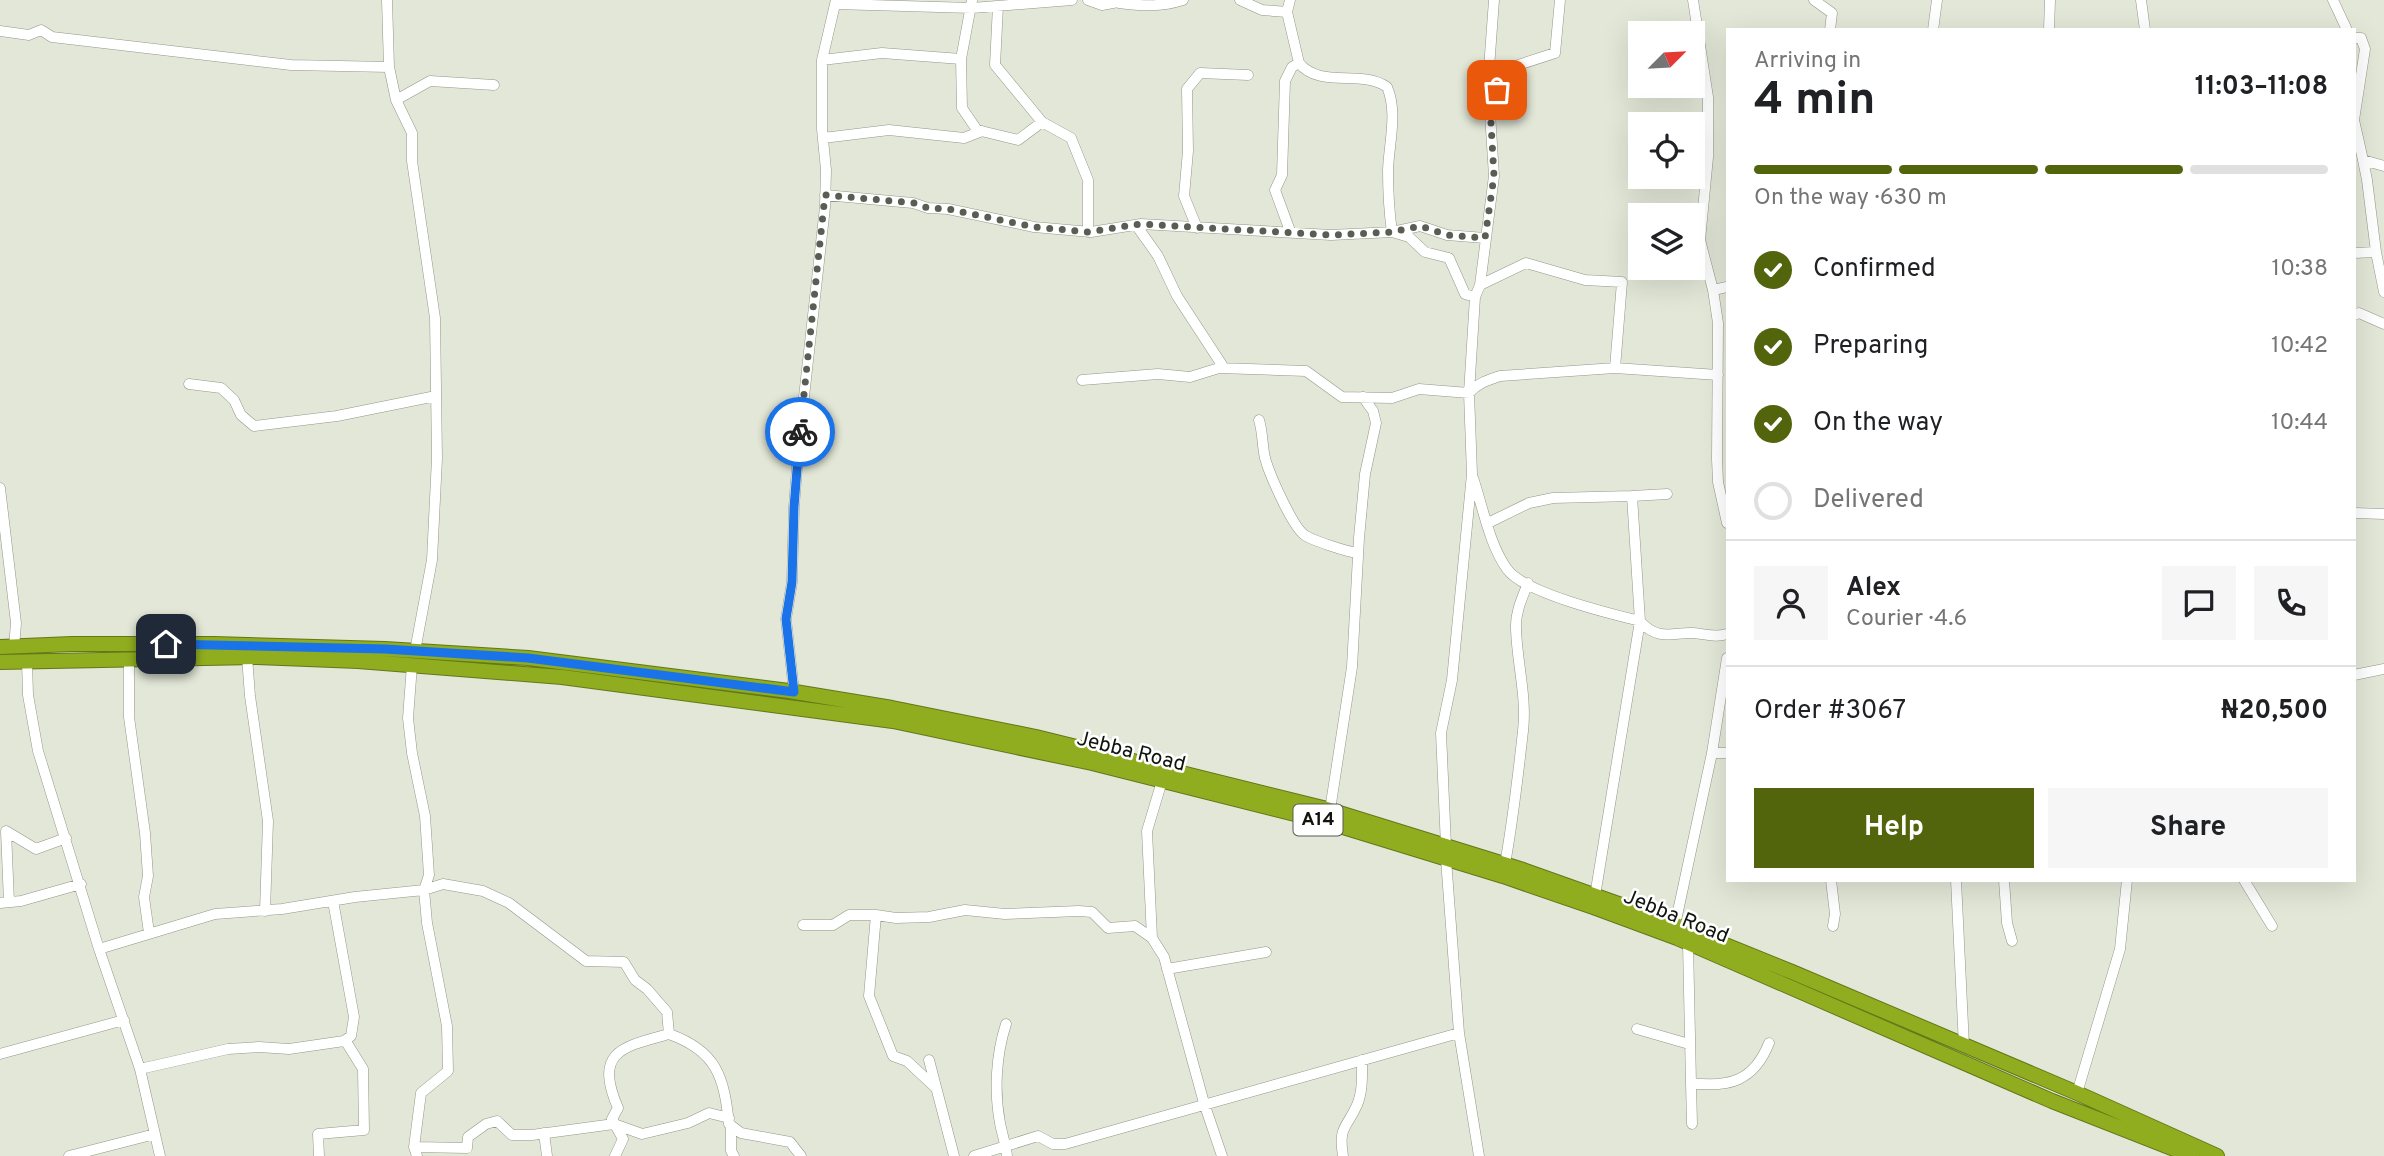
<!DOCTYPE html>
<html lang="en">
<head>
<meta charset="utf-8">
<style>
  :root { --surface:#fff; --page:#f6f6f6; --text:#202124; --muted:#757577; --line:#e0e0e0; --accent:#52640c }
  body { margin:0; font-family:Overpass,sans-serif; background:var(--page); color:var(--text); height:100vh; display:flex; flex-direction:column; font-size:26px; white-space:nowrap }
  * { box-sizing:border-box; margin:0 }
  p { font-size:23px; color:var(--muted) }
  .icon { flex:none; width:38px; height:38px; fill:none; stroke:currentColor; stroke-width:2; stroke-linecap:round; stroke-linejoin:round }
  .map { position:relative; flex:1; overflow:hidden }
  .drawer { position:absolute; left:1726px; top:28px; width:630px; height:854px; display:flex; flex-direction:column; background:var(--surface); border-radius:0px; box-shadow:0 7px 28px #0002 }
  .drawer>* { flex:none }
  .needle { width:46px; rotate:66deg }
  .tools { position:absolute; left:1628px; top:21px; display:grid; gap:14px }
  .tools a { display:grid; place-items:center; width:77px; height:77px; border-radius:0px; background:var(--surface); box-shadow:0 7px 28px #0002; font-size:35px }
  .pin { position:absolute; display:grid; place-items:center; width:60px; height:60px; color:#fff; margin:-30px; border-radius:14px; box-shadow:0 4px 10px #0006 }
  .courier { position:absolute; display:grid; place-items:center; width:70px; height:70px; margin:-35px; border:5px solid #1a73e8; border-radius:50%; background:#fff; color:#222; box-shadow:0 2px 9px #0007 }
  .headline em { font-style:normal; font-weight:700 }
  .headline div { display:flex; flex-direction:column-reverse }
  .headline { display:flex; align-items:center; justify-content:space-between; height:119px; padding:0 28px }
  h1 { font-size:46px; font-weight:700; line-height:52px }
  .bar { display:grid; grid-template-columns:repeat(4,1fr); gap:10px 7px; align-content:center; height:84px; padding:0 28px }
  .bar i { height:9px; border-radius:5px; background:var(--line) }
  .bar .on { background:var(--accent) }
  .bar p { grid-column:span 4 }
  .line { display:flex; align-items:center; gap:18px; padding:0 28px; border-top:2px solid var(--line) }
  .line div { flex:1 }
  .round { display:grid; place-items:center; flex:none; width:74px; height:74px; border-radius:0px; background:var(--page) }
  ol { padding:0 28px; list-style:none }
  li { display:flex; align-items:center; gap:21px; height:77px }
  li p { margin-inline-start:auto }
  li .icon { padding:7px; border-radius:50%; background:var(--accent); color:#fff; stroke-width:4 }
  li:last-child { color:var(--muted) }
  li i { width:38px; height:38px; border:4px solid var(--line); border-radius:50% }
  .cta { display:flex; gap:14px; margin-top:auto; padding:14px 28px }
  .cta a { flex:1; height:80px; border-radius:0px; background:var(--accent); color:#fff; font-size:28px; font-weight:700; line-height:80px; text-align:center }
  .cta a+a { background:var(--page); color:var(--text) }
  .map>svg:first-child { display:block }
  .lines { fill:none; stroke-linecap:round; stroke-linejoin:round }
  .minor-casing { stroke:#929788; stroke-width:11 }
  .highway-casing { stroke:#647719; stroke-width:16 }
  .minor { stroke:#fff; stroke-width:10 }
  .highway { stroke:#90ad1f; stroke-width:14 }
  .done { stroke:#5a5d54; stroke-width:7; stroke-dasharray:0 12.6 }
  .route { stroke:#1a73e8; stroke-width:9 }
  .labels { text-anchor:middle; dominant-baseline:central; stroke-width:5; stroke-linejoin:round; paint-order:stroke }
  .shield { fill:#fff; stroke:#585a56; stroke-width:2 }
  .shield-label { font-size:19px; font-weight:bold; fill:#11130d }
  .street-label { font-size:21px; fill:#11130d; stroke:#fff }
</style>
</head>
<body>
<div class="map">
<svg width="2384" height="1156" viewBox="0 0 2384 1156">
  <rect width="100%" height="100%" fill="#e2e7d7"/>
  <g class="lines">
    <defs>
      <path id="minor" d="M387 0 389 67 396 100 412 133V161L435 318 437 458 432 560 415 651
        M972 0 961 59 962 108 977 130 1018 140 1042 122
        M1088 0 1102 5 1118 2
        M1117 0 1119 3C1142 6 1161 7 1183 0
        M1240 0 1262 10 1287 12
        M1290 0 1287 12 1299 63C1320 89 1361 69 1387 87 1398 112 1389 143 1388 170 1388 191 1389 211 1392 232L1409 237 1425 252 1449 258 1465 294 1475 297
        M1693 0 1708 97V157L1700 240 1713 290 1718 323 1717 459 1718 482 1727 523
        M1814 0 1832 13 1830 30
        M2141 0 2145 30
        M2333 0 2347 30
        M835 4 972 8 1072 0
        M998 6 995 65 1042 122 1071 138 1088 180V232
        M1933 30 1937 0
        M2049 30 2050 0
        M0 31 29 35 41 30 52 37 291 65 389 67
        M2354 38H2361L2365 49 2354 120 2363 160
        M822 60 882 53 961 59
        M396 100 430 81 494 85
        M1490 106 1509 68 1555 53 1560 0
        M823 138 889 130 964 138 982 131
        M825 195 913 203 928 208 948 209 1034 227 1091 232 1141 224 1331 235 1392 232 1420 226 1447 235 1485 238
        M1136 225 1158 256 1177 296 1224 368
        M1197 228 1184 196 1188 151 1187 89 1200 73 1248 75
        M1290 231 1275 190 1282 175 1285 81 1292 67 1299 63
        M2376 252 2384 292
        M2354 253 2376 252 2367 180 2363 160 2384 166
        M1480 285 1526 263 1585 280 1622 282 1615 368 1718 375
        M1713 290 1727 287
        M2354 315 2359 313 2384 324
        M1082 380 1158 374 1190 377 1219 368 1306 371 1342 397 1392 398 1419 389 1469 393C1478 383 1488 380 1500 376L1615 368
        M189 384 221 388 234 400 241 415 254 426 337 416 436 396
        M1259 420C1263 433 1262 445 1265 458 1269 473 1293 529 1306 536 1315 541 1347 552 1358 553
        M1473 478C1483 507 1489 544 1507 569 1524 593 1611 614 1640 621L1595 896
        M0 488 16 623 14 647
        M1667 494 1632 496 1640 621C1658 642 1674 632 1693 633 1706 634 1715 638 1727 634
        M2354 513 2384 514
        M1488 523 1529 503 1553 498 1632 496
        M247 657 250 696 268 821 265 911
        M129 658V717L145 833 148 876 144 897 149 933
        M27 661 28 695 38 751 99 949 140 1069 160 1156
        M412 665 408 718 412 753 425 816 429 875 424 890 427 923 447 1026 448 1071 421 1093 414 1147 417 1156
        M2354 675 2384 669
        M794 692 786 619 792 582 794 507 799 442 825 207 826 170 822 129V60L836 0
        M1712 753H1727
        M1330 810 1352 667 1359 538 1365 474 1376 423 1373 411 1363 397
        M1446 846 1441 733 1452 680 1472 474 1469 393 1475 297 1480 285 1494 176 1488 82 1494 0
        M1446 859 1459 1033 1479 1156
        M1505 864C1513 820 1518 776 1523 731 1527 697 1517 663 1516 629 1515 613 1522 598 1528 583
        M1831 880 1835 914 1833 926
        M1956 880 1964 1046
        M2004 880 2007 923 2012 941
        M2244 880 2272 926
        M9 902 6 831 36 849 66 838
        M0 903 21 901 81 884
        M876 915 869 996 893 1056 907 1061 936 1088
        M803 925H833L849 915H876L896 918 929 917 965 910 1005 914 1079 911 1092 912 1108 928 1135 926 1152 938 1164 957 1204 1103 1222 1156
        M1675 925 1712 753 1727 658
        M1152 938 1147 831 1162 781
        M1688 943 1691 1083C1729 1088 1754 1081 1769 1043
        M99 949 215 914 282 909 355 897 424 890 443 884 483 891 509 903 586 961 624 962 635 980 647 989 667 1012 669 1034C717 1051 724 1077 729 1124L741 1133 790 1142 801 1156
        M1167 969 1266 952
        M1006 1024C996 1055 994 1091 1000 1123 1002 1134 1006 1145 1007 1156
        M1637 1029 1689 1044
        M0 1054 124 1020
        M929 1060 954 1156
        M140 1069 228 1049 259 1047 289 1049 344 1041 351 1036 354 1017 333 901
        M1691 1083 1692 1124
        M2077 1093 2120 949 2127 880
        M731 1125V1151L734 1156
        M544 1133 547 1156
        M414 1147 467 1148 468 1137 486 1124 497 1121 512 1135H532L614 1124 642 1134 688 1123 709 1113 729 1118
        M69 1156 155 1134
        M319 1156 318 1134 364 1130 363 1069 345 1040
        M615 1156 623 1139 612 1119 618 1108C594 1052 621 1047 669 1034
        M974 1156 1038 1136 1053 1144H1065L1459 1033
        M1343 1156C1338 1126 1347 1128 1357 1105 1363 1091 1362 1075 1362 1060"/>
      <path id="highway" d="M0 647 72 644H214L385 649 528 658 789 691 892 708 1036 737 1323 808 1523 870 1661 919 1792 972 2077 1093 2217 1156
        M0 662 257 657 358 661 562 677 893 721 1092 763 1327 822 1503 876 1593 907 1677 938 2052 1101 2192 1156"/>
    </defs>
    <use href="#minor" class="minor-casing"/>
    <use href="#highway" class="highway-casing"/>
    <use href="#minor" class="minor"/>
    <use href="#highway" class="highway"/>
  </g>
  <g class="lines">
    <path class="done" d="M800 432 825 195 914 203 928 208 948 209 1034 227 1088 232 1140 224 1331 235 1392 232 1420 226 1447 235 1485 238 1494 176 1490 106 1497 90"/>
    <path class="route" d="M166 644 385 649 528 658 794 692 786 619 792 582 794 507 800 432"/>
  </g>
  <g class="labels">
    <rect class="shield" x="1293.5" y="804.5" width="49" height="31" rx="5"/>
    <g class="shield-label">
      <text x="1318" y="820">A14</text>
    </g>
    <g class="street-label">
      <text transform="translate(1131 752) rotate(14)">Jebba Road</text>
      <text transform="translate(1676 917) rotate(22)">Jebba Road</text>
    </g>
  </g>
</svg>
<div class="tools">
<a><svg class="needle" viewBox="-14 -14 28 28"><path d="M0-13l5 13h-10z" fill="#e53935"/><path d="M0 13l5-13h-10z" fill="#757577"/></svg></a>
<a><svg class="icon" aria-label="locate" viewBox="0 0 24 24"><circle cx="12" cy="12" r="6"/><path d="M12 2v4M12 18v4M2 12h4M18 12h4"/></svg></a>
<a><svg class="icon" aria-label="layers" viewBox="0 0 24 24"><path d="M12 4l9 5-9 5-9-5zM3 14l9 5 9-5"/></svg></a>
</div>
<div class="pin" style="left:1497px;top:90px;background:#ea580c"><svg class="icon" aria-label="bag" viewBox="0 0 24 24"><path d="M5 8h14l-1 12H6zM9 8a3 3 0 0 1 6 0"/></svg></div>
<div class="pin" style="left:166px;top:644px;background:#1f2937"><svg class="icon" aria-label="home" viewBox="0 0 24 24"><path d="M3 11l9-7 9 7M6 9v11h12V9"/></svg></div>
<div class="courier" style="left:800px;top:432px"><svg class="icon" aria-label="bike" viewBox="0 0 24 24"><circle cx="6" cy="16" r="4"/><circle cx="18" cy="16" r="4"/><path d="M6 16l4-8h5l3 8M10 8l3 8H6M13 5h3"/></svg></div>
<section class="drawer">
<div class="headline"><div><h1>4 min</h1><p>Arriving in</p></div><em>11:03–11:08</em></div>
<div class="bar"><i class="on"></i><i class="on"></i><i class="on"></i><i></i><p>On the way · 630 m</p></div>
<ol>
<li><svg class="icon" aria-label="check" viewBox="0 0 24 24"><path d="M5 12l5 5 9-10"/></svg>Confirmed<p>10:38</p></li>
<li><svg class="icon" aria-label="check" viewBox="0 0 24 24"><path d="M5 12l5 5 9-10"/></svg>Preparing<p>10:42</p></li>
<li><svg class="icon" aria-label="check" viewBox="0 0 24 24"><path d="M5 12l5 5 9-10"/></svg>On the way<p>10:44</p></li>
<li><i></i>Delivered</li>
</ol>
<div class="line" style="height:126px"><a class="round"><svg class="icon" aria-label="person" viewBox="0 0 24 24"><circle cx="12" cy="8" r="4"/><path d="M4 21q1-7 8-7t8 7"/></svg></a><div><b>Alex</b><p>Courier · 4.6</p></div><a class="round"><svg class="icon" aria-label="chat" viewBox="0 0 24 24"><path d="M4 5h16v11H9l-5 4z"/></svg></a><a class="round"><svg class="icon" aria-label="phone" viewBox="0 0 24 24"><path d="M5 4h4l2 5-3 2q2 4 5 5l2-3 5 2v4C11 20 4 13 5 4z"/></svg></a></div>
<div class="line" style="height:91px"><div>Order #3067</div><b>₦20,500</b></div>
<div class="cta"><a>Help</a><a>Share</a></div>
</section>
</div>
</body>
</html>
